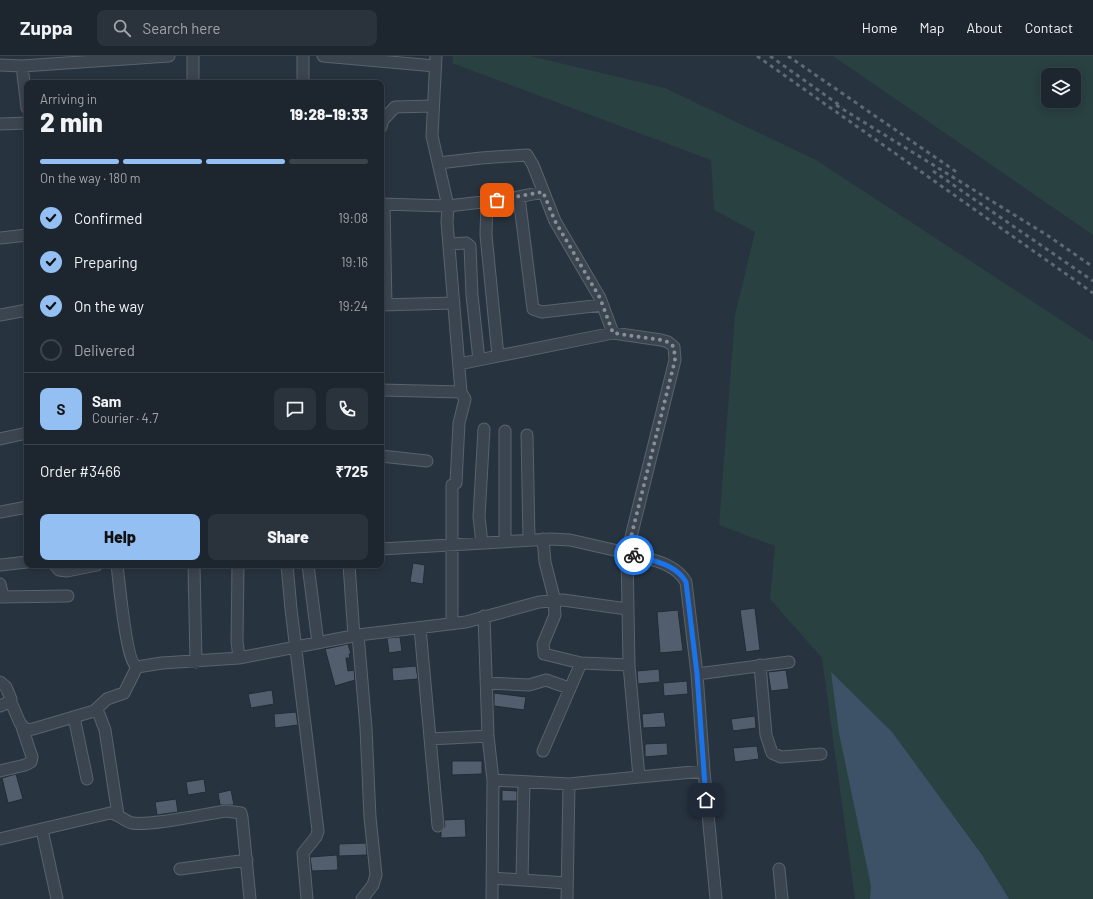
<!DOCTYPE html>
<html lang="en">
<head>
<meta charset="utf-8">
<style>
  :root { --surface:#1d262f; --page:#2a323b; --text:#f1f3f6; --muted:#a0a5aa; --line:#3b434b; --accent:#93bff3 }
  body { margin:0; font-family:Barlow,sans-serif; background:var(--page); color:var(--text); height:100vh; display:flex; flex-direction:column; font-size:15px; white-space:nowrap }
  * { box-sizing:border-box; margin:0 }
  p { font-size:13px; color:var(--muted) }
  .icon { flex:none; width:22px; height:22px; fill:none; stroke:currentColor; stroke-width:2; stroke-linecap:round; stroke-linejoin:round }
  .map { position:relative; flex:1; overflow:hidden }
  .side { position:absolute; left:24px; top:24px; width:360px; height:488px; display:flex; flex-direction:column; background:var(--surface); border-radius:8px; box-shadow:0 2px 10px #0003,0 0 0 1px var(--line) }
  .side>* { flex:none }
  .buttons { position:absolute; left:1041px; top:12px; display:grid; gap:8px }
  .buttons a { display:grid; place-items:center; width:40px; height:40px; border-radius:8px; background:var(--surface); box-shadow:0 2px 10px #0003,0 0 0 1px var(--line); font-size:20px }
  .pin { position:absolute; display:grid; place-items:center; width:34px; height:34px; color:#fff; margin:-17px; border-radius:8px; box-shadow:0 2px 6px #0006 }
  .courier { position:absolute; display:grid; place-items:center; width:40px; height:40px; margin:-20px; border:3px solid #1a73e8; border-radius:50%; background:#fff; color:#222; box-shadow:0 1px 5px #0007 }
  .head em { font-style:normal; font-weight:800 }
  .head div { display:flex; flex-direction:column-reverse }
  .head { display:flex; align-items:center; justify-content:space-between; height:68px; padding:0 16px }
  h1 { font-size:26px; font-weight:800; line-height:30px }
  .bar { display:grid; grid-template-columns:repeat(4,1fr); gap:6px 4px; align-content:center; height:48px; padding:0 16px }
  .bar i { height:5px; border-radius:3px; background:var(--line) }
  .bar .active { background:var(--accent) }
  .bar p { grid-column:span 4 }
  .line { display:flex; align-items:center; gap:10px; padding:0 16px; border-top:1px solid var(--line) }
  .line div { flex:1 }
  .round { display:grid; place-items:center; flex:none; width:42px; height:42px; border-radius:8px; background:var(--page) }
  ol { padding:0 16px; list-style:none }
  li { display:flex; align-items:center; gap:12px; height:44px }
  li p { margin-inline-start:auto }
  li .icon { padding:4px; border-radius:50%; background:var(--accent); color:#111; stroke-width:4 }
  li:last-child { color:var(--muted) }
  li i { width:22px; height:22px; border:2px solid var(--line); border-radius:50% }
  .action { display:flex; gap:8px; margin-top:auto; padding:8px 16px }
  .action a { flex:1; height:46px; border-radius:8px; background:var(--accent); color:#111; font-size:16px; font-weight:800; line-height:46px; text-align:center }
  .action a+a { background:var(--page); color:var(--text) }
  header { display:flex; align-items:center; gap:24px; box-sizing:border-box; height:56px; padding:0 20px; background:var(--surface); border-bottom:1px solid var(--line) }
  header strong { font-size:19px }
  nav { display:flex; gap:22px; margin-inline-start:auto; font-size:14px }
  .search { width:280px; height:36px; background:var(--page); display:flex; align-items:center; gap:10px; box-sizing:border-box; padding:0 14px; border-radius:8px; color:var(--muted); font-size:15px }
  .map>svg:first-child { display:block }
  .green { fill:#2a4141; fill-rule:evenodd }
  .water { fill:#3d5267 }
  .building { fill:#525e6d; stroke:#222c36 }
  .lines { fill:none; stroke-linecap:round; stroke-linejoin:round }
  .street-casing { stroke:#59636d; stroke-width:13 }
  .street { stroke:#3b454f; stroke-width:11 }
  .rail { stroke:#5d6976; stroke-width:3; stroke-dasharray:4 4; stroke-linecap:butt }
  .done { stroke:#858f99; stroke-width:4; stroke-dasharray:0 7.2 }
  .route { stroke:#1a73e8; stroke-width:5 }
</style>
</head>
<body>
<header>
<strong>Zuppa</strong>
<div class="search"><svg class="icon" aria-label="search" viewBox="0 0 24 24"><circle cx="10" cy="10" r="6"/><path d="M15 15l6 6"/></svg>Search here</div>
<nav><a>Home</a><a>Map</a><a>About</a><a>Contact</a></nav>
</header>
<div class="map">
<svg width="1093" height="843" viewBox="0 0 1093 843">
  <rect width="100%" height="100%" fill="#27333f"/>
  <path class="green" d="M453 0H530L665 32 816 104 1093 285V843H855L822 602 770 543 775 490 719 469 735 259 755 176 714 154 711 104 452 7Z
    M833 0H1093V179ZM1048 19H1074V45H1048Z"/>
  <path class="water" d="M831 616 892 676 982 799 1009 843H870L871 830 839 677Z"/>
  <path class="building" d="M413 507 425 509 423 528 410 526Z
    M755 552 760 594 746 596 740 554Z
    M678 554 683 595 660 597 657 556Z
    M400 581 402 595 389 597 387 582Z
    M348 588 351 598H349L350 602H346L348 615 354 614 355 624 335 630 325 593Z
    M416 610 418 623 393 625 392 612Z
    M659 613 660 626 638 628 637 615Z
    M786 614 789 633 771 635 768 616Z
    M687 625 688 638 664 640 663 627Z
    M272 634 274 648 251 652 248 638Z
    M494 637 526 641 524 654 494 650Z
    M296 656 298 669 275 672 274 658Z
    M664 656 666 671 643 672 642 658Z
    M755 660 756 672 733 675 731 663Z
    M667 687 668 699 645 701V688Z
    M757 690 759 703 735 706 733 692Z
    M452 705H482V718L452 719Z
    M16 718 23 743 8 747 2 722Z
    M204 723 206 736 188 739 186 726Z
    M231 734 234 749H220L218 737Z
    M502 734 517 735V745H502Z
    M176 743 178 756 157 759 155 746Z
    M465 763 466 781 441 782V776L445 770 444 764Z
    M366 787 367 799 339 800V788Z
    M337 799 338 814 312 815 310 801Z"/>
  <g class="lines">
    <defs>
      <path id="street" d="M193 0V27
        M323 0 435 10
        M436 0 432 80 448 150 447 166 461 336 465 343 459 367 456 427 452 429V567
        M0 9 22 10
        M303 27V0
        M27 52 22 10 169 0
        M0 68 27 67
        M381 71 383 64 395 51 433 50
        M439 107 481 102 527 99 533 109 555 165 600 242 613 277
        M519 141 533 253 542 256 602 249
        M487 145 486 179 498 300
        M381 148 448 150 508 143 543 136
        M384 148 386 249
        M0 182 27 179
        M449 188 466 187 470 190 472 239 479 304
        M381 249 454 247
        M0 259 27 254
        M459 308 613 277 661 284 668 286 674 291 675 304 627 497C648 503 675 506 686 526L697 618 704 715
        M381 334 461 336
        M527 379 529 483
        M0 383 27 377
        M381 400 427 405
        M0 456 27 451
        M543 483 545 506 555 545
        M505 485V375
        M482 487 479 461 484 373
        M381 493 551 483 570 484 627 497 629 609 639 721 704 715 716 843
        M0 509 27 506
        M55 509 59 514 67 515 97 509
        M117 509C119 524 126 606 137 611L162 607 239 602 358 579 466 566 539 546 563 544 627 553
        M194 509 196 606
        M238 509 237 585 239 602
        M287 509 291 553 318 775 316 781 303 797 307 843
        M308 509 318 587
        M349 509 354 580
        M0 528 3 540
        M0 541 68 540
        M554 545 555 559 543 588 544 598 581 607 629 609
        M484 560 488 680 493 724 569 728 639 721
        M420 572 438 770
        M358 579 366 672 370 761 376 819 373 829 362 843
        M760 609 766 679 772 697 781 701 821 698
        M697 618 789 606
        M0 626 6 631 11 643 9 646 0 650
        M486 627 529 629 546 624 569 632
        M10 644 20 667 26 674 33 673 94 655 99 658 105 674 118 759
        M94 655 107 643 124 637 137 611
        M74 661 87 723
        M430 683 488 680
        M543 695 581 607
        M0 715 25 709 31 706 32 701 22 671
        M42 774 57 843
        M0 783 110 757C119 758 124 765 132 767 152 770 204 758 226 755L241 757 242 761 250 843
        M180 813 247 804
        M779 813 782 843
        M492 822 567 827
        M522 824 524 726
        M492 843 493 724
        M567 843 569 728"/>
    </defs>
    <use href="#street" class="street-casing"/>
    <use href="#street" class="street"/>
    <path class="rail" d="M757 0 1093 237
      M770 0 842 51
      M788 0 958 117
      M836 49 1050 181 1093 211
      M933 115 1093 225"/>
  </g>
  <g class="lines">
    <path class="done" d="M497 144 543 136 555 165 600 242 613 277 661 284 668 286 674 291 675 304 627 497 634 499"/>
    <path class="route" d="M634 499C654 505 675 508 686 526L697 618 706 744"/>
  </g>
</svg>
<div class="buttons">
<a><svg class="icon" aria-label="layers" viewBox="0 0 24 24"><path d="M12 4l9 5-9 5-9-5zM3 14l9 5 9-5"/></svg></a>
</div>
<div class="pin" style="left:497px;top:144px;background:#ea580c"><svg class="icon" aria-label="bag" viewBox="0 0 24 24"><path d="M5 8h14l-1 12H6zM9 8a3 3 0 0 1 6 0"/></svg></div>
<div class="pin" style="left:706px;top:744px;background:#1f2937"><svg class="icon" aria-label="home" viewBox="0 0 24 24"><path d="M3 11l9-7 9 7M6 9v11h12V9"/></svg></div>
<div class="courier" style="left:634px;top:499px"><svg class="icon" aria-label="bike" viewBox="0 0 24 24"><circle cx="6" cy="16" r="4"/><circle cx="18" cy="16" r="4"/><path d="M6 16l4-8h5l3 8M10 8l3 8H6M13 5h3"/></svg></div>
<section class="side">
<div class="head"><div><h1>2 min</h1><p>Arriving in</p></div><em>19:28–19:33</em></div>
<div class="bar"><i class="active"></i><i class="active"></i><i class="active"></i><i></i><p>On the way · 180 m</p></div>
<ol>
<li><svg class="icon" aria-label="check" viewBox="0 0 24 24"><path d="M5 12l5 5 9-10"/></svg>Confirmed<p>19:08</p></li>
<li><svg class="icon" aria-label="check" viewBox="0 0 24 24"><path d="M5 12l5 5 9-10"/></svg>Preparing<p>19:16</p></li>
<li><svg class="icon" aria-label="check" viewBox="0 0 24 24"><path d="M5 12l5 5 9-10"/></svg>On the way<p>19:24</p></li>
<li><i></i>Delivered</li>
</ol>
<div class="line" style="height:72px"><b class="round" style="background:var(--accent);color:#111">S</b><div><b>Sam</b><p>Courier · 4.7</p></div><a class="round"><svg class="icon" aria-label="chat" viewBox="0 0 24 24"><path d="M4 5h16v11H9l-5 4z"/></svg></a><a class="round"><svg class="icon" aria-label="phone" viewBox="0 0 24 24"><path d="M5 4h4l2 5-3 2q2 4 5 5l2-3 5 2v4C11 20 4 13 5 4z"/></svg></a></div>
<div class="line" style="height:52px"><div>Order #3466</div><b>₹725</b></div>
<div class="action"><a>Help</a><a>Share</a></div>
</section>
</div>
</body>
</html>
